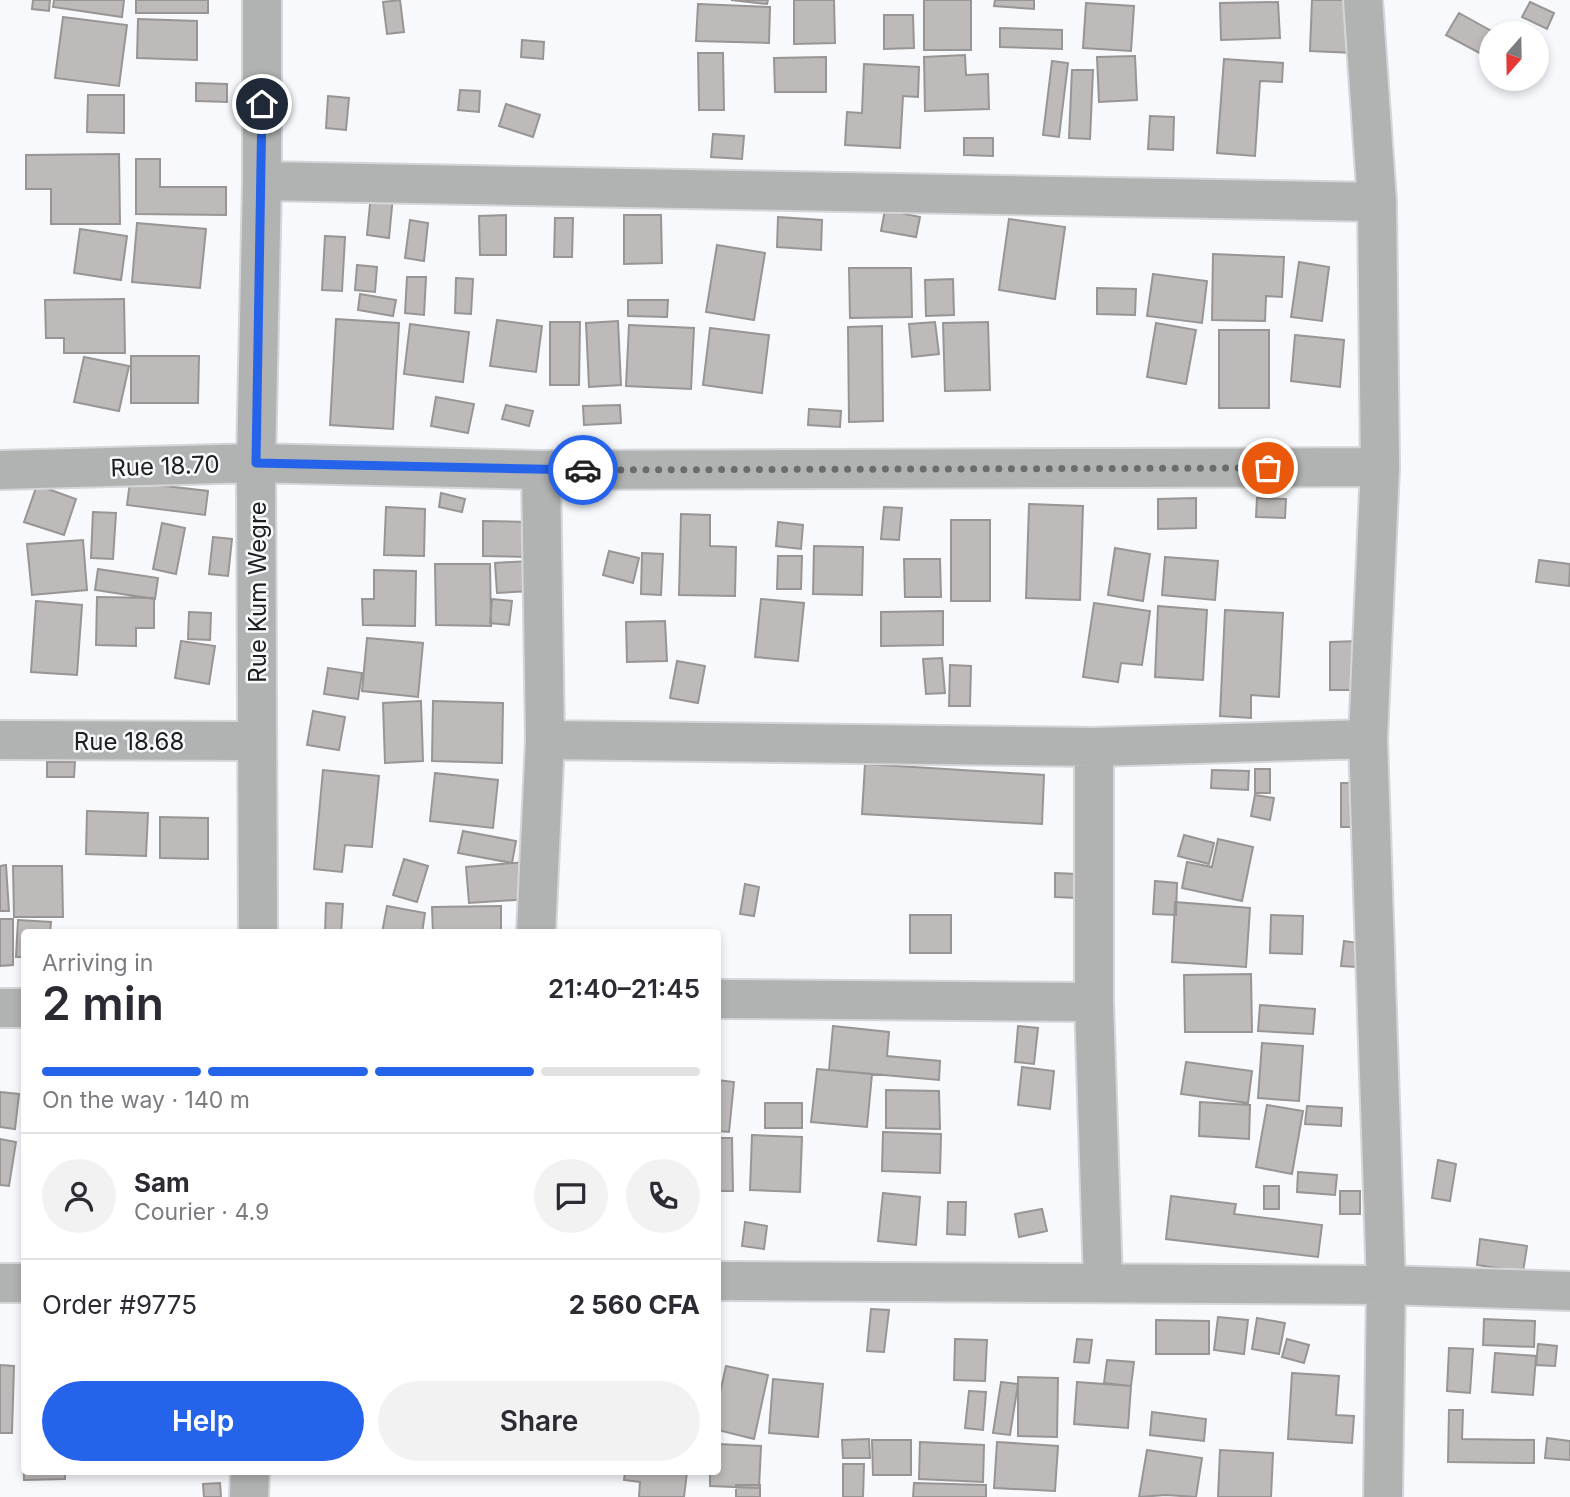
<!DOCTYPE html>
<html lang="en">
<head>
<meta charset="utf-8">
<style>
  :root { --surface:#fff; --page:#f2f2f3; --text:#2b2b33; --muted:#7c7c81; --line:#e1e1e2; --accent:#2563eb }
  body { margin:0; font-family:Inter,sans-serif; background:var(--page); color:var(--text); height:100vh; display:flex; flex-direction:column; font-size:26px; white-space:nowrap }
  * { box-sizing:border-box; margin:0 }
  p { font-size:23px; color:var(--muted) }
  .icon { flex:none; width:38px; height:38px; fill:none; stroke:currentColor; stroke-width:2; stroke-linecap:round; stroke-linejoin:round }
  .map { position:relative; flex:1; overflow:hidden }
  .sheet { position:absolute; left:21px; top:929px; width:700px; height:546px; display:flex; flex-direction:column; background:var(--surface); border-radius:7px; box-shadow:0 4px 10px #0003 }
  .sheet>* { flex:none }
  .needle { width:46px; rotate:200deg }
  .tools { position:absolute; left:1479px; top:21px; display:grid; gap:14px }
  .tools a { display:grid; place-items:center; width:70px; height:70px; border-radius:50%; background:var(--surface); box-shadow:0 4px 10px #0003; font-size:35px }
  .pin { position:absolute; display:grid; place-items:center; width:60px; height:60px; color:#fff; margin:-30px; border:4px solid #fff; border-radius:50%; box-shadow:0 2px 7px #0007 }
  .courier { position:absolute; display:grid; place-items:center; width:70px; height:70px; margin:-35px; border:5px solid #2563eb; border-radius:50%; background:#fff; color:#222; box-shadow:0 2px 9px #0007 }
  .head em { font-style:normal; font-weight:600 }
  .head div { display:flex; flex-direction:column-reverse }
  .head { display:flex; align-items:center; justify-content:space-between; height:119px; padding:0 21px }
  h1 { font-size:46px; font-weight:600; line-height:52px }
  .bar { display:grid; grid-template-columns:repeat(4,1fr); gap:10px 7px; align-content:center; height:84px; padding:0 21px }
  .bar i { height:9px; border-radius:5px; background:var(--line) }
  .bar .on { background:var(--accent) }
  .bar p { grid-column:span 4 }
  .line { display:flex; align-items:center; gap:18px; padding:0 21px; border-top:2px solid var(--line) }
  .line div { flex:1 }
  .round { display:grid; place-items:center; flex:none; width:74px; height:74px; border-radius:37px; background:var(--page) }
  .button { display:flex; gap:14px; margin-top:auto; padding:14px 21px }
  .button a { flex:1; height:80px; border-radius:42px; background:var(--accent); color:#fff; font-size:28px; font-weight:600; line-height:80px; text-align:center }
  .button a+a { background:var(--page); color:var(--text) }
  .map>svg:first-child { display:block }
  .building { fill:#bdbab9; stroke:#989594; stroke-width:2 }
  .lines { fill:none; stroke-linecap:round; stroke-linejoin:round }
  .minor-casing { stroke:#d4d6d9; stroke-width:42 }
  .minor { stroke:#b1b2b2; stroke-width:38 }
  .done { stroke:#6a6b6c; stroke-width:7; stroke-dasharray:0 12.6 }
  .route { stroke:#2563eb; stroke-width:9 }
  .labels { text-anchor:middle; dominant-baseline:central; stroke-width:5; stroke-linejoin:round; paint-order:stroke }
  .street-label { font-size:24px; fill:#1e1e1f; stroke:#f7f9fc }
</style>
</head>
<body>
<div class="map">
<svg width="1570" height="1497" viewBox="0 0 1570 1497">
  <rect width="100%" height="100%" fill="#f7f9fc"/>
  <path class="building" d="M33 0H50L49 11 32 9Z
    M54 0H124L122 17 53 7Z
    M136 0H208V13H136Z
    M400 0 404 32 387 34 383 2Z
    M731 0H768L767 4Z
    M794 0H834L835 43 794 44Z
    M924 0H971V50H924Z
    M995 0H1034V9L994 6Z
    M1312 0H1356L1354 53 1310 51Z
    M1278 2 1280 38 1221 40 1220 3Z
    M1530 2 1554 13 1547 29 1522 17Z
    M1086 3 1134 6 1131 51 1083 48Z
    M698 4 770 7 769 43 696 41Z
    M1459 13 1495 33H1491V40L1483 55 1446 35Z
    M884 15H913L914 48 884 49Z
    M63 17 127 25 119 86 55 78Z
    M138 19 197 21V60L137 58Z
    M1000 28 1062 30V49L1000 47Z
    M522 40 544 42 543 59 521 57Z
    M698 53H723L724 110H699Z
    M965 55 966 75 988 74 989 109 925 111 924 57Z
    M1135 56 1137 100 1099 102 1097 57Z
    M826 57V92H775L774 58Z
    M1224 59 1283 63 1282 82 1260 81 1255 156 1217 153Z
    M1052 61 1068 63 1059 137 1043 135Z
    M864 64 919 67 918 97 903 96 900 148 845 145 847 112 862 113Z
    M1072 70H1093L1090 139 1069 138Z
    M196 83 227 84V102L196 101Z
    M460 90 480 91 479 112 458 110Z
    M88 95H124V133L87 132Z
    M328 96 349 98 346 130 326 128Z
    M506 104 540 115 533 137 499 126Z
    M1150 116 1174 117 1173 150 1148 149Z
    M713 134 744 136 742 159 711 157Z
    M964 138H993V156L964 155Z
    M119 154 120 224H51V189H26V155Z
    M136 159H160V187H226V215L136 214Z
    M371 194 393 196 389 238 367 235Z
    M885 210 920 217 916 237 881 231Z
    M506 215V255H480L479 216Z
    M624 215H661L662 263 624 264Z
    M778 217 822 220 821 250 777 247Z
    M555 218H573L572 257H554Z
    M1009 219 1065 227 1055 299 999 290Z
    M410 220 428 223 424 261 405 258Z
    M137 223 206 229 200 288 132 282Z
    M80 229 127 236 121 280 74 273Z
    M325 236 345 237 342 291 322 290Z
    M717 245 765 253 754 320 706 312Z
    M1213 254 1284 257 1282 297 1266 296 1265 321 1212 320Z
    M1299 262 1329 267 1322 321 1291 317Z
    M357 265 377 267 375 292 355 290Z
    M849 268H911L912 317 850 318Z
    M1153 274 1207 281 1202 323 1147 316Z
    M407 277H426L424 315 405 313Z
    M456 278 473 279 471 314 455 313Z
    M953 279 954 315 926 316 925 280Z
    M1097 288 1136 289 1135 315 1097 314Z
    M360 294 396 300 393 316 358 310Z
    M124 299 125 353H64V338H46L45 300Z
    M628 300H668L667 317 628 316Z
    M336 319 399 323 393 429 330 425Z
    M497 320 542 326 536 372 490 366Z
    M618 321 621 385 589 387 586 323Z
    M550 322H580L579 385H550Z
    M935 322 939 354 912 357 909 324Z
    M988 322 990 390 945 391 943 323Z
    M1156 323 1196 330 1186 384 1147 377Z
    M410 324 469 332 463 382 404 374Z
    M629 325 694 328 691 389 626 386Z
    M882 326 883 421 849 422 848 327Z
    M710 328 769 335 762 393 703 385Z
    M1219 330H1269V408H1219Z
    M1295 335 1344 340 1340 387 1291 381Z
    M131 356H199L198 403H131Z
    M84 357 129 366 119 411 74 402Z
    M436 397 474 404 468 433 431 426Z
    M506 405 533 411 529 426 502 419Z
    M620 405 621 423 584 425 583 406Z
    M809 409 841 411 840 427 808 425Z
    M130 482 208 491 205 515 127 505Z
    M37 485 76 499 64 535 24 522Z
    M441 493 465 499 462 512 439 507Z
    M1196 498V528L1158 529V499Z
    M1257 498 1286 499 1285 518 1256 517Z
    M1029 504 1083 506 1080 600 1026 598Z
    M386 507 425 509 424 556 384 555Z
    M884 507 902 508 899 540 881 539Z
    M93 512 116 513 113 559 91 558Z
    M681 514 710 515V546L736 547 735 596 679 595Z
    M951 520H990V601H951Z
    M483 521 529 522 528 557 483 556Z
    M778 522 803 525 801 549 776 546Z
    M162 523 185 528 176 574 153 569Z
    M213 537 232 539 228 576 209 574Z
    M83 540 87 590 32 595 27 544Z
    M814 546 863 547 862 595 813 594Z
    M1115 548 1150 554 1143 601 1108 595Z
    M609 551 639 558 633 583 603 575Z
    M642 553 663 554 661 595 641 594Z
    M778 556H802L801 589H777Z
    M1165 557 1218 561 1215 600 1162 595Z
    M904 559H940L941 597H905Z
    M1539 560 1570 564 1569 586 1536 582Z
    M529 561 531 591 497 593 495 563Z
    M435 564H490L491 626 436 625Z
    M98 569 158 578 155 599 95 590Z
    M374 570 416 571 415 626 363 625 362 599H374Z
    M97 597 154 598V628H136V646L96 645Z
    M492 599 512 601 509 625 490 623Z
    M761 599 804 603 798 661 755 657Z
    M36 601 82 605 77 675 31 672Z
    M1094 603 1150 611 1142 665 1121 663 1118 682 1083 677Z
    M1158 606 1207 610 1203 680 1155 677Z
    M1225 610 1283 613 1279 697 1251 695V718L1220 716Z
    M943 611V645L881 646V612Z
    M189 612 211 613 210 640 188 639Z
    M665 621 667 661 627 662 626 622Z
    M367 638 423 643 418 697 362 691Z
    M181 641 215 646 209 684 175 678Z
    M1358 641 1359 690H1330V642Z
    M942 658 945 693 926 694 923 659Z
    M677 661 705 666 698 703 670 698Z
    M950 665 971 666 970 706H949Z
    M328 668 362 673 358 699 324 694Z
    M421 701 423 761 385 763 383 703Z
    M433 701 503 703 502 763 432 761Z
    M313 711 345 717 339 750 307 745Z
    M47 762H75L74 777H47Z
    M865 764 1044 775 1042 824 862 814Z
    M1255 769H1270V793H1255Z
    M323 770 379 776 372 847 345 845 342 872 314 869Z
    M1212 770 1249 771 1248 790 1211 788Z
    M435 773 498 780 493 828 430 821Z
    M1341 783H1361V827H1341Z
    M1255 795 1274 798 1270 820 1251 816Z
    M87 811 148 813 146 856 86 854Z
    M160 817 208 818V859L160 858Z
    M463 831 516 841 512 863 458 853Z
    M1184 835 1214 843 1209 864 1178 856Z
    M1218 839 1253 847 1242 901 1182 888 1187 862 1212 867Z
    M404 859 428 866 417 902 393 895Z
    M526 862 529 899 469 903 466 867Z
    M6 865 9 911H0V866Z
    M13 866H62L63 917H14Z
    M1055 873 1077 874V898L1055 897Z
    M1155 881 1177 883 1176 915 1153 914Z
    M745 884 759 887 754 916 740 914Z
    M1175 902 1250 908 1246 967 1172 962Z
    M326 903 343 904 341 933H325Z
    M387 906 425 913 422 933H382Z
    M501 906V933H433L432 907Z
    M910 915H951V953H910Z
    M1271 915 1303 916 1302 954 1270 953Z
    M0 919H13V965L0 966Z
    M18 920 51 922 50 933H24V957H16Z
    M1344 941 1358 943 1356 967 1341 966Z
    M1251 974 1252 1032H1185L1184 975Z
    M1260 1005 1315 1009 1313 1034 1258 1031Z
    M833 1026 889 1032 887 1056 940 1061 939 1080 829 1070Z
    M1018 1026 1038 1028 1034 1064 1015 1062Z
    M22 1029H24V1060H23Z
    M1262 1043 1303 1046 1299 1101 1258 1098Z
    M1186 1062 1252 1071 1248 1103 1181 1094Z
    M1022 1067 1054 1071 1050 1109 1018 1105Z
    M817 1069 872 1074 867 1127 811 1122Z
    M718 1080 734 1082 729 1132 718 1131Z
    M886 1090 939 1091 940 1129 886 1128Z
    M0 1092 19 1094 15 1129 0 1127Z
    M1200 1102 1250 1105 1249 1139 1199 1136Z
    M765 1103H802V1128H765Z
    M1267 1105 1303 1111 1292 1174 1256 1167Z
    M1307 1106 1342 1108 1341 1126 1305 1124Z
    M883 1132 941 1134 940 1173 882 1171Z
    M752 1135 802 1137 800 1192 750 1190Z
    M718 1138H732L733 1191H718Z
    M0 1139 16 1142 9 1186 0 1185Z
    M1438 1160 1456 1164 1450 1201 1432 1198Z
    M1298 1172 1337 1175 1335 1195 1297 1192Z
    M1264 1186H1279V1209H1264Z
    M1340 1191H1360V1214H1340Z
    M883 1193 920 1197 916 1245 878 1241Z
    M1171 1196 1236 1204 1234 1214 1322 1225 1318 1257 1166 1239Z
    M948 1202H966L965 1235 947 1234Z
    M1042 1209 1047 1231 1019 1237 1015 1214Z
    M745 1222 767 1226 764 1249 742 1246Z
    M1480 1239 1527 1246 1523 1272 1477 1265Z
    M871 1309 889 1310 884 1352 867 1351Z
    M1218 1317 1248 1320 1244 1354 1214 1350Z
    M1257 1318 1285 1323 1279 1354 1252 1349Z
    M1484 1319 1535 1321 1534 1347 1483 1345Z
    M1156 1320 1209 1321V1354H1156Z
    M955 1339 987 1340 985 1381 954 1380Z
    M1077 1339 1092 1340 1089 1363 1074 1362Z
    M1287 1339 1309 1345 1304 1363 1282 1357Z
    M1538 1344 1557 1346 1555 1366 1536 1365Z
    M1449 1348 1473 1349 1470 1393 1447 1391Z
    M1495 1353 1536 1356 1533 1395 1492 1392Z
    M1107 1360 1134 1362 1131 1386 1104 1383Z
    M0 1365 14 1366 12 1433H0Z
    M726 1366 768 1375 754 1439 718 1430V1402Z
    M1292 1373 1339 1376 1336 1415 1354 1416 1352 1443 1288 1439Z
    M1018 1377 1058 1378 1057 1437 1018 1436Z
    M773 1379 823 1384 818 1437 769 1433Z
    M1001 1382 1018 1384 1010 1435 993 1433Z
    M1077 1382 1131 1386 1128 1428 1074 1424Z
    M969 1391 986 1392 983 1430 965 1428Z
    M1449 1410H1463L1462 1439 1534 1440V1463L1448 1462Z
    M1152 1412 1206 1419 1204 1441 1150 1435Z
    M1547 1438 1570 1441V1460L1545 1458Z
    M869 1439 870 1458H843L842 1440Z
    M872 1440H911V1475H873Z
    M23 1441 24 1472H65V1479L24 1480Z
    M920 1442 984 1445 983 1482 919 1479Z
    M997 1442 1058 1446 1055 1491 994 1488Z
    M718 1444 761 1446 759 1488 710 1486V1472H718Z
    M1147 1450 1202 1458 1196 1497 1166 1495 1139 1497Z
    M1220 1450 1273 1453 1271 1497H1218Z
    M843 1464H864L863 1497H843Z
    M625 1472H687L684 1497H639L640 1482 624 1480Z
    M220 1483 221 1497H204L203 1484Z
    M914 1483 986 1485V1497H913Z
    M736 1485H760V1497H736Z"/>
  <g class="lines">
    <defs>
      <path id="minor" d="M1363 0 1377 202 1380 467 1368 739 1386 1285 1383 1497
        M262 181 1377 202
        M0 470 256 463 541 470 1380 467
        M0 740 257 741
        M545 740 1094 747 1368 739
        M1094 747V1002L1103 1283
        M258 933 256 463 262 181V0
        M536 933 545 740 541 470
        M718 999 1094 1002
        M0 1008H24
        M718 1281 1386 1285 1570 1291
        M0 1283H24
        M249 1497 250 1472"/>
    </defs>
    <use href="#minor" class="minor-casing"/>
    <use href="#minor" class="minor"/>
  </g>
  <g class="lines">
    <path class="done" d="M583 470 1268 468"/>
    <path class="route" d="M262 104 256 463 583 470"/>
  </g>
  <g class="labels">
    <g class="street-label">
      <text transform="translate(165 466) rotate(-2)">Rue 18.70</text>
      <text transform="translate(257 592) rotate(-90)">Rue Kum Wegre</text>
      <text x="129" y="741">Rue 18.68</text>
    </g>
  </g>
</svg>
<div class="tools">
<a><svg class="needle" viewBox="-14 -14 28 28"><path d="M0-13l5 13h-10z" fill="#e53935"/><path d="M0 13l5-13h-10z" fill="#7c7c81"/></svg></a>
</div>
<div class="pin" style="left:1268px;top:468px;background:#ea580c"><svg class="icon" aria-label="bag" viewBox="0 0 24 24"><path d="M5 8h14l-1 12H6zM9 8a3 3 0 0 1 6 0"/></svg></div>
<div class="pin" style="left:262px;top:104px;background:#1f2937"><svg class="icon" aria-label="home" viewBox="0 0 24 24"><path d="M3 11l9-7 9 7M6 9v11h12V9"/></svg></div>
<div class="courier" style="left:583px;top:470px"><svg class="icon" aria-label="car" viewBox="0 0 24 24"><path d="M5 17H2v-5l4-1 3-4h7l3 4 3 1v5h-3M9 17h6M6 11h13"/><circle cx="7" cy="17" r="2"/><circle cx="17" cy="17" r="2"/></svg></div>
<section class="sheet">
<div class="head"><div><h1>2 min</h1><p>Arriving in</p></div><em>21:40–21:45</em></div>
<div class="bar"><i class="on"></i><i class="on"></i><i class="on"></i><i></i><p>On the way · 140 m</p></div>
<div class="line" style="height:126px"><a class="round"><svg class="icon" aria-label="person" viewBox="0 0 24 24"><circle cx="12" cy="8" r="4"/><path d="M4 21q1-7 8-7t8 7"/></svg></a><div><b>Sam</b><p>Courier · 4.9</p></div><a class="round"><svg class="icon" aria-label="chat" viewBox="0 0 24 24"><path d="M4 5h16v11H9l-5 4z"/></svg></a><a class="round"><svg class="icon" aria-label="phone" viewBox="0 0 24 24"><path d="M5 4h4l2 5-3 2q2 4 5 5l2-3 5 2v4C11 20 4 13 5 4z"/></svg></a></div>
<div class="line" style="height:91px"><div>Order #9775</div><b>2 560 CFA</b></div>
<div class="button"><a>Help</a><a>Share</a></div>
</section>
</div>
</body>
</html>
